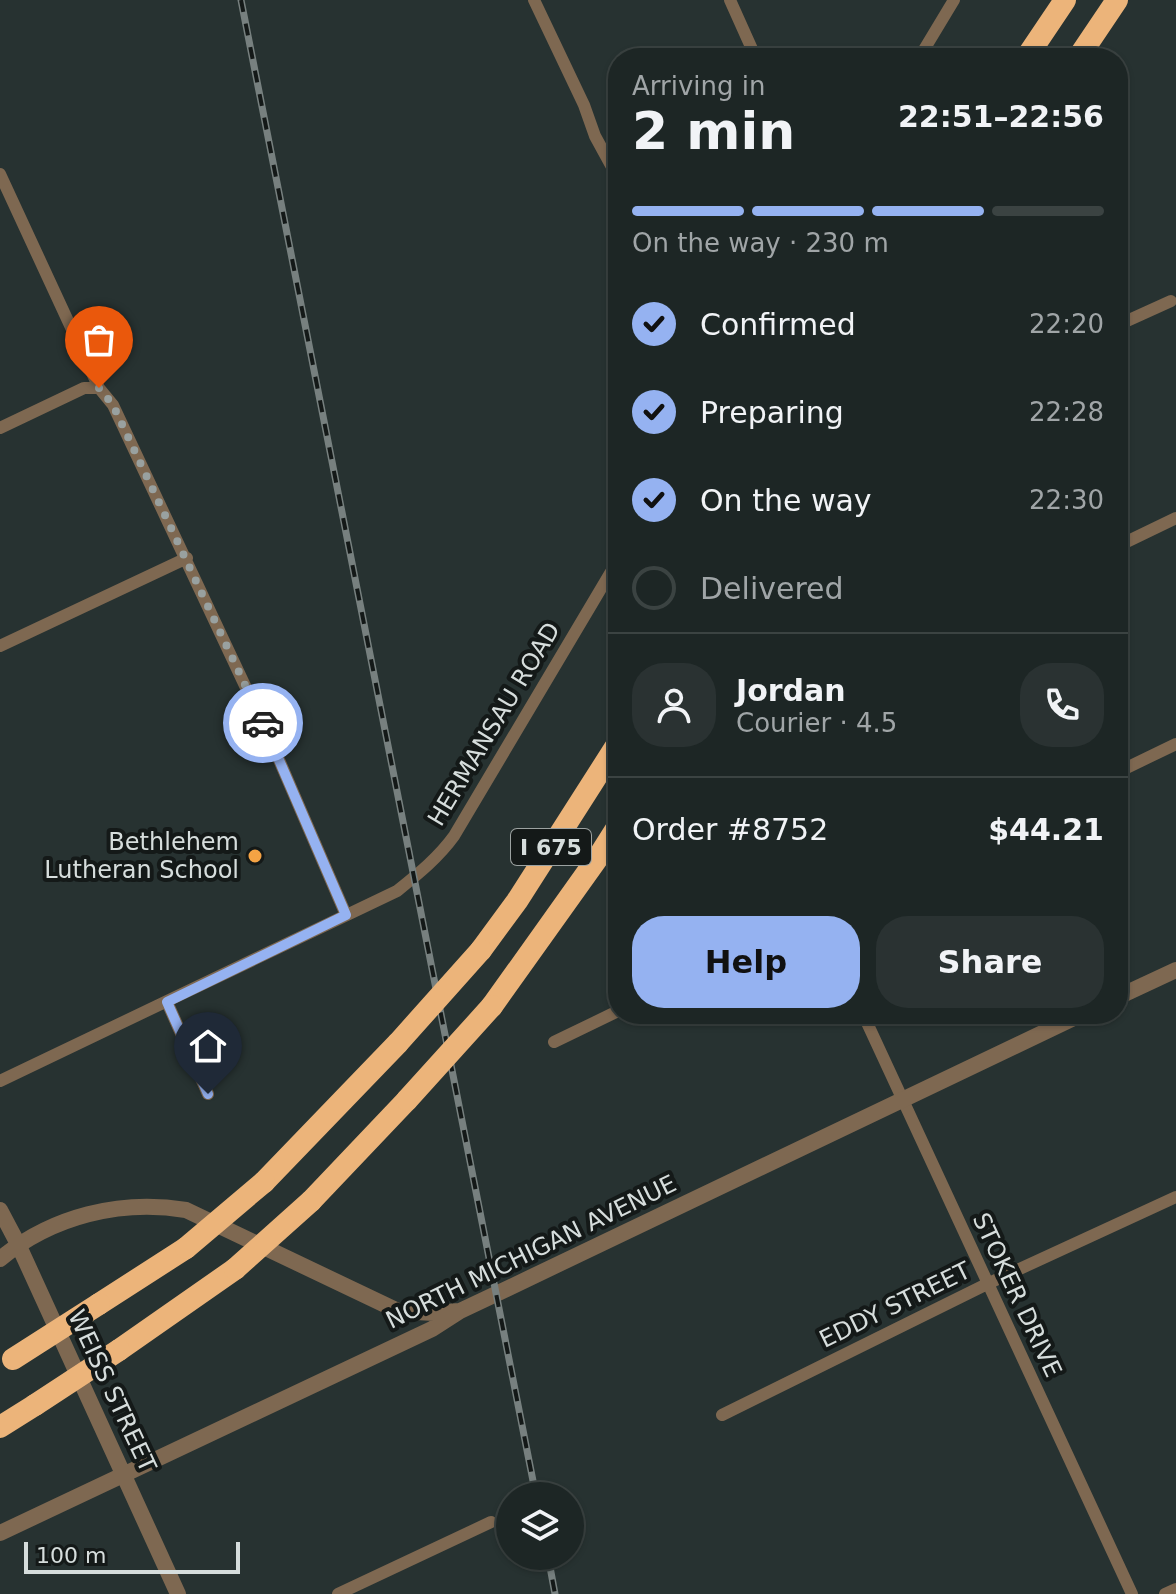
<!DOCTYPE html>
<html lang="en">
<head>
<meta charset="utf-8">
<style>
  :root { --surface:#1d2625; --page:#2a3232; --text:#f1f3f6; --muted:#a0a5a7; --line:#3b4342; --accent:#95b2f1 }
  body { margin:0; font-family:"DejaVu Sans",sans-serif; background:var(--page); color:var(--text); height:100vh; display:flex; flex-direction:column; font-size:30px; white-space:nowrap }
  * { box-sizing:border-box; margin:0 }
  p { font-size:26px; color:var(--muted) }
  .icon { flex:none; width:44px; height:44px; fill:none; stroke:currentColor; stroke-width:2; stroke-linecap:round; stroke-linejoin:round }
  .map { position:relative; flex:1; overflow:hidden }
  .drawer { position:absolute; left:608px; top:48px; width:520px; height:976px; display:flex; flex-direction:column; background:var(--surface); border-radius:32px; box-shadow:0 2px 6px #0004,0 0 0 2px var(--line) }
  .drawer>* { flex:none }
  .tools { position:absolute; left:496px; top:1482px; display:grid; gap:16px }
  .tools a { display:grid; place-items:center; width:88px; height:88px; border-radius:50%; background:var(--surface); box-shadow:0 2px 6px #0004,0 0 0 2px var(--line); font-size:40px }
  .scale { position:absolute; left:24px; bottom:20px; width:216px; box-sizing:border-box; padding-left:8px; border:4px solid #d6dddc; border-top:0; font-size:22px; line-height:28px; white-space:nowrap; color:#d6dddc; -webkit-text-stroke:6px #141918; paint-order:stroke }
  .pin { position:absolute; display:grid; place-items:center; width:68px; height:68px; color:#fff; margin:-82px -34px; border-radius:50% 50% 50% 0; rotate:-45deg; box-shadow:0 0 8px #0007 }
  .pin .icon { rotate:45deg }
  .courier { position:absolute; display:grid; place-items:center; width:80px; height:80px; margin:-40px; border:6px solid #95b2f1; border-radius:50%; background:#fff; color:#222; box-shadow:0 2px 10px #0007 }
  .head em { font-style:normal; font-weight:600 }
  .head div { display:flex; flex-direction:column-reverse }
  .head { display:flex; align-items:center; justify-content:space-between; height:136px; padding:0 24px }
  h1 { font-size:52px; font-weight:600; line-height:60px }
  .bar { display:grid; grid-template-columns:repeat(4,1fr); gap:12px 8px; align-content:center; height:96px; padding:0 24px }
  .bar i { height:10px; border-radius:6px; background:var(--line) }
  .bar .active { background:var(--accent) }
  .bar p { grid-column:span 4 }
  .line { display:flex; align-items:center; gap:20px; padding:0 24px; border-top:2px solid var(--line) }
  .line div { flex:1 }
  .round { display:grid; place-items:center; flex:none; width:84px; height:84px; border-radius:32px; background:var(--page) }
  ol { padding:0 24px; list-style:none }
  li { display:flex; align-items:center; gap:24px; height:88px }
  li p { margin-inline-start:auto }
  li .icon { padding:8px; border-radius:50%; background:var(--accent); color:#111; stroke-width:4 }
  li:last-child { color:var(--muted) }
  li i { width:44px; height:44px; border:4px solid var(--line); border-radius:50% }
  .cta { display:flex; gap:16px; margin-top:auto; padding:16px 24px }
  .cta a { flex:1; height:92px; border-radius:32px; background:var(--accent); color:#111; font-size:32px; font-weight:600; line-height:92px; text-align:center }
  .cta a+a { background:var(--page); color:var(--text) }
  .map>svg:first-child { display:block }
  .lines { fill:none; stroke-linecap:round; stroke-linejoin:round }
  .minor { stroke:#7e6851; stroke-width:12 }
  .tertiary { stroke:#7e6851; stroke-width:16 }
  .motorway { stroke:#ecb47a; stroke-width:22 }
  .rail-casing { stroke:#77807f; stroke-width:7 }
  .rail { stroke:#141918; stroke-width:4; stroke-dasharray:12; stroke-linecap:butt }
  .motorway-bridge { stroke:#ecb47a; stroke-width:22 }
  .done { stroke:#99a1a0; stroke-width:8; stroke-dasharray:0 14.4 }
  .route { stroke:#95b2f1; stroke-width:10 }
  .poi-dot { fill:#f4a344; stroke:#141918; stroke-width:3 }
  .labels { text-anchor:middle; dominant-baseline:central; stroke-width:8; stroke-linejoin:round; paint-order:stroke }
  .shield { fill:#141918; stroke:#9ca2a1; stroke-width:2 }
  .shield-label { font-size:22px; font-weight:bold; fill:#d6dddc }
  .street-label { font-size:24px; fill:#d6dddc; stroke:#141918 }
  .poi-label { font-size:24px; fill:#d6dddc; stroke:#141918; text-anchor:end }
</style>
</head>
<body>
<div class="map">
<svg width="1176" height="1594" viewBox="0 0 1176 1594">
  <rect width="100%" height="100%" fill="#273231"/>
  <g class="lines">
    <path class="minor" d="M534 0 584 105 595 136 618 178
      M730 0 756 58
      M919 58 954 0
      M0 174 99 388 113 405 270 739 346 915
      M1118 325 1171 301
      M0 428 84 388H99
      M1118 546 1176 518
      M0 646 187 558
      M1118 772 1176 744
      M167 1002 208 1094
      M863 1014 1132 1594
      M554 1042 618 1011
      M0 1081 397 891C418 874 438 858 454 836L618 560
      M722 1415 987 1284 1176 1197
      M338 1594 491 1522
      M1165 1594 1176 1589"/>
    <path class="tertiary" d="M1118 997 1176 970
      M0 1210 18 1244 178 1594
      M0 1259C52 1216 121 1199 186 1210L398 1311 434 1313 459 1311
      M0 1533 432 1329 460 1311 496 1294 1082 1014"/>
    <path class="motorway" d="M1026 58 1065 0
      M1078 58 1117 0
      M481 950 517 901 618 743
      M492 1006 599 856 618 826
      M264 1182 398 1043
      M311 1201 407 1100
      M99 1304 186 1248
      M119 1350 235 1269
      M0 1427 35 1405"/>
    <defs>
      <path id="rail" d="M241 0 536 1496
        M548 1556 555 1594"/>
    </defs>
    <use href="#rail" class="rail-casing"/>
    <use href="#rail" class="rail"/>
    <path class="motorway-bridge" d="M398 1043 481 950
      M407 1100 492 1006
      M186 1248 264 1182
      M235 1269 311 1201
      M13 1359 99 1304
      M35 1405 119 1350"/>
  </g>
  <g class="lines">
    <path class="done" d="M99 388 113 405 263 723"/>
    <path class="route" d="M208 1094 167 1002 346 915 263 723"/>
  </g>
  <circle class="poi-dot" cx="255" cy="856" r="8"/>
  <g class="labels">
    <rect class="shield" x="511" y="829" width="80" height="36" rx="6"/>
    <g class="shield-label">
      <text x="551" y="847">I 675</text>
    </g>
    <g class="street-label">
      <text transform="translate(494 724) rotate(-59)">HERMANSAU ROAD</text>
      <text transform="translate(531 1252) rotate(-26)">NORTH MICHIGAN AVENUE</text>
      <text transform="translate(1017 1295) rotate(65)">STOKER DRIVE</text>
      <text transform="translate(895 1305) rotate(-26)">EDDY STREET</text>
      <text transform="translate(112 1391) rotate(65)">WEISS STREET</text>
    </g>
    <g class="poi-label">
      <text x="239" y="842">Bethlehem<tspan x="239" dy="28">Lutheran School</tspan></text>
    </g>
  </g>
</svg>
<div class="tools">
<a><svg class="icon" aria-label="layers" viewBox="0 0 24 24"><path d="M12 4l9 5-9 5-9-5zM3 14l9 5 9-5"/></svg></a>
</div>
<div class="scale">100 m</div>
<div class="pin" style="left:99px;top:388px;background:#ea580c"><svg class="icon" aria-label="bag" viewBox="0 0 24 24"><path d="M5 8h14l-1 12H6zM9 8a3 3 0 0 1 6 0"/></svg></div>
<div class="pin" style="left:208px;top:1094px;background:#1f2937"><svg class="icon" aria-label="home" viewBox="0 0 24 24"><path d="M3 11l9-7 9 7M6 9v11h12V9"/></svg></div>
<div class="courier" style="left:263px;top:723px"><svg class="icon" aria-label="car" viewBox="0 0 24 24"><path d="M5 17H2v-5l4-1 3-4h7l3 4 3 1v5h-3M9 17h6M6 11h13"/><circle cx="7" cy="17" r="2"/><circle cx="17" cy="17" r="2"/></svg></div>
<section class="drawer">
<div class="head"><div><h1>2 min</h1><p>Arriving in</p></div><em>22:51–22:56</em></div>
<div class="bar"><i class="active"></i><i class="active"></i><i class="active"></i><i></i><p>On the way · 230 m</p></div>
<ol>
<li><svg class="icon" aria-label="check" viewBox="0 0 24 24"><path d="M5 12l5 5 9-10"/></svg>Confirmed<p>22:20</p></li>
<li><svg class="icon" aria-label="check" viewBox="0 0 24 24"><path d="M5 12l5 5 9-10"/></svg>Preparing<p>22:28</p></li>
<li><svg class="icon" aria-label="check" viewBox="0 0 24 24"><path d="M5 12l5 5 9-10"/></svg>On the way<p>22:30</p></li>
<li><i></i>Delivered</li>
</ol>
<div class="line" style="height:144px"><a class="round"><svg class="icon" aria-label="person" viewBox="0 0 24 24"><circle cx="12" cy="8" r="4"/><path d="M4 21q1-7 8-7t8 7"/></svg></a><div><b>Jordan</b><p>Courier · 4.5</p></div><a class="round"><svg class="icon" aria-label="phone" viewBox="0 0 24 24"><path d="M5 4h4l2 5-3 2q2 4 5 5l2-3 5 2v4C11 20 4 13 5 4z"/></svg></a></div>
<div class="line" style="height:104px"><div>Order #8752</div><b>$44.21</b></div>
<div class="cta"><a>Help</a><a>Share</a></div>
</section>
</div>
</body>
</html>
